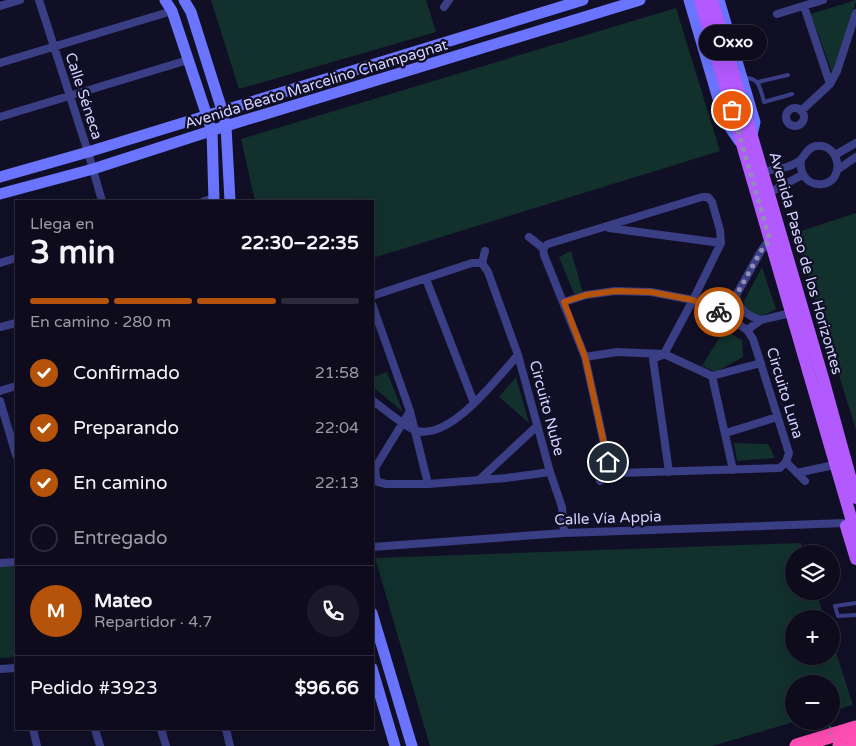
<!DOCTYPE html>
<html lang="es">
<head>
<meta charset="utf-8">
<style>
  :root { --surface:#0d0b1c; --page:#1b1929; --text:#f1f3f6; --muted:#9a9ba3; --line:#2d2b3b; --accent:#b45309 }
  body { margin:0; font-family:"Varela Round",sans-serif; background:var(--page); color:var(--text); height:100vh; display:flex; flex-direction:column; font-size:19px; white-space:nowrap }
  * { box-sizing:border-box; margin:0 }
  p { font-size:16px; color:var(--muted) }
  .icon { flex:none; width:28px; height:28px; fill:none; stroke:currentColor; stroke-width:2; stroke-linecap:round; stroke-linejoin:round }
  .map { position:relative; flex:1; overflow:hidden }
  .sheet { position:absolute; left:15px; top:200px; width:359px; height:530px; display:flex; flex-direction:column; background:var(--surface); border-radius:0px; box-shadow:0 5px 20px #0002,0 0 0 1px var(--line) }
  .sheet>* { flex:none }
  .tools { position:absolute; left:785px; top:545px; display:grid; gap:10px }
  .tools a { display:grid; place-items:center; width:55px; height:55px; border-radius:50%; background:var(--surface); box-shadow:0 5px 20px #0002,0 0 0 1px var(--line); font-size:25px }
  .pin { position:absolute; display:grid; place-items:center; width:42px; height:42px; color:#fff; margin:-21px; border:2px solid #fff; border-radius:50%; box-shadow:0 1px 5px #0007 }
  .courier { position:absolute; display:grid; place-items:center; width:50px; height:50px; margin:-25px; border:4px solid #b45309; border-radius:50%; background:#fff; color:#222; box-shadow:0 1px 6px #0007 }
  .bubble { position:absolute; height:35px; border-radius:18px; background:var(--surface); box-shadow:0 5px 20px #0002,0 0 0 1px var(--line); font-size:16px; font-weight:700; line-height:35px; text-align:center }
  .summary em { font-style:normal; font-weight:700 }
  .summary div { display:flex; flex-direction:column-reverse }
  .summary { display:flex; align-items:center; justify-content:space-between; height:85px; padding:0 15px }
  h1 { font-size:32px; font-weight:700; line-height:38px }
  .bar { display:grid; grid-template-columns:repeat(4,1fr); gap:8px 5px; align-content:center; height:60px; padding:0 15px }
  .bar i { height:6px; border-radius:4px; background:var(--line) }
  .bar .selected { background:var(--accent) }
  .bar p { grid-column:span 4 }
  .line { display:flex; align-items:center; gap:12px; padding:0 15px; border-top:1px solid var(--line) }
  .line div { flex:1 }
  .round { display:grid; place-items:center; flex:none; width:52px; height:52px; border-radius:26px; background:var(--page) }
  ol { padding:0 15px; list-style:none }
  li { display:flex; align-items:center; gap:15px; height:55px }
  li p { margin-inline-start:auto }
  li .icon { padding:5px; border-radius:50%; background:var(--accent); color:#fff; stroke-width:4 }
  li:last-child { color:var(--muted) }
  li i { width:28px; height:28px; border:2px solid var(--line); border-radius:50% }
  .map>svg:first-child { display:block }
  .green { fill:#12302c }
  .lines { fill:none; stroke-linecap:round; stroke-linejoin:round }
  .path { stroke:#2fb7a3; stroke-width:1; stroke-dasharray:2.5 4; stroke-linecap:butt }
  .lane { stroke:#3a3e85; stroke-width:4 }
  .street { stroke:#3a3e85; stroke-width:8 }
  .secondary { stroke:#6a74ff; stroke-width:11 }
  .primary { stroke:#b35aff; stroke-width:12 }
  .highway { stroke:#ff4eb3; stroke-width:15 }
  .path-bridge { stroke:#2fb7a3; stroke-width:1; stroke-dasharray:2.5 4; stroke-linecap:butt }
  .done { stroke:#908eb3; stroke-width:5; stroke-dasharray:0 9 }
  .route { stroke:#b45309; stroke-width:6 }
  .labels { text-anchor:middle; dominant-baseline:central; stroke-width:4.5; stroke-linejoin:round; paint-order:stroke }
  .street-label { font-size:15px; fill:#d4d3ff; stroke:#110f26 }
</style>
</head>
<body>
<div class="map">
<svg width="856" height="746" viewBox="0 0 856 746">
  <rect width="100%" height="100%" fill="#110f26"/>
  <path class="green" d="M211 0H426L436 32 239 89Z
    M856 0V1L833 75 811 14Z
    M676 8 720 151 373 258 372 201H255L241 139Z
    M856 213V430L795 233Z
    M571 251 583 293 574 294 559 257Z
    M762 267 776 309 762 316 750 314 743 303Z
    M724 330 742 340 743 357 716 372 702 366Z
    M387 372 403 412 373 387V377Z
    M516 377 529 423 499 397Z
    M734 443 768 444 775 458 737 461Z
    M801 543 804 554H794V591H816L825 619H794V656H831V637L853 705 831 711V684H794V721H797L712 746H430L375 558Z
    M16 564V657L0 658V565Z"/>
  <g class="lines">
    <path class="path" d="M816 728 808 730 807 725 820 721"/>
    <path class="lane" d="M743 78C760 77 760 88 764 102L792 94
      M758 82 788 75
      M856 603 835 606 838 616 856 615"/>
    <path class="street" d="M39 0 88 152 102 201
      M0 6 20 0
      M804 6 830 84
      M444 7 449 0
      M777 14 823 0
      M0 63 172 11
      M786 117a9 9 0 1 1 18 0a9 9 0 1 1-18 0Z
      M801 111 830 84 837 71 856 13
      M0 117 188 60
      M835 155 856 143
      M837 170 856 157
      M762 172C774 169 789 169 799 161 806 156 806 148 816 146 840 143 846 180 823 184 808 186 799 174 801 160
      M769 193 802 175
      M204 201 214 198
      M609 228 721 243
      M529 237 543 248
      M543 248 544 255 585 357 608 462 612 470 617 473 780 468 786 462 789 453 753 339 747 330 725 315 693 300 651 292 615 291 586 295 564 302
      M543 248 548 244 702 197H708L712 202 720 230 721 243 693 300 664 354 653 359 669 472
      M0 263 16 258
      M482 263 488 272 518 355 550 472 562 507 564 533
      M482 263 485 251
      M426 279 474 403
      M372 296 472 263H482
      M736 296C739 309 747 316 761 320
      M372 304 410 411 428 484
      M725 315 761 251 769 240
      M0 327 16 323
      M747 330 761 320 791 313
      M585 357 617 352 664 354 712 376
      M712 376 733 470
      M712 376 761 363
      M0 391 16 386
      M372 400C382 407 407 429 417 431 452 439 497 378 518 355
      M0 401 16 455
      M410 411 375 468 376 478 378 482 386 484H428L506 478 550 472
      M726 433 777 417
      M786 462 805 481
      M797 473 829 466
      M479 480 537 426
      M600 481 612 470
      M372 547 564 533 845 523
      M0 563 16 562
      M0 669 16 668
      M33 729 37 746
      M95 729 100 746
      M161 729 166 746
      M226 729 230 746"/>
    <path class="secondary" d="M165 0 172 11 212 131 214 201
      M184 0 191 12 222 110 226 126 230 201
      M689 0 724 119 739 141
      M719 0 755 122 752 135
      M0 177 88 152 583 0
      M0 194 93 169 226 126 640 0
      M372 613 412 746
      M372 668 395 746"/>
    <path class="primary" d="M700 0 856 535
      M712 0 824 382 856 498
      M846 526 856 559"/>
    <path class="highway" d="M797 746 856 728
      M840 746 856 741"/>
    <path class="path-bridge" d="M826 721 809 725V728L829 722 834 746"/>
  </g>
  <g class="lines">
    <path class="done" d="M719 312 725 315 761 251 770 240 732 110"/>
    <path class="route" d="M608 462 585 357 564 302 586 295 615 291 651 292 693 300 719 312"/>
  </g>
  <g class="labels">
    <g class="street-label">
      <text transform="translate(316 84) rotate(-17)">Avenida Beato Marcelino Champagnat</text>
      <text transform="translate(84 96) rotate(72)">Calle Séneca</text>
      <text transform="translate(806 263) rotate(74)">Avenida Paseo de los Horizontes</text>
      <text transform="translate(785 393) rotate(73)">Circuito Luna</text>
      <text transform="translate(547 408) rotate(75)">Circuito Nube</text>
      <text transform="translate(608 518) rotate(-2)">Calle Vía Appia</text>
    </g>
  </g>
</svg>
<div class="tools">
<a><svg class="icon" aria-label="layers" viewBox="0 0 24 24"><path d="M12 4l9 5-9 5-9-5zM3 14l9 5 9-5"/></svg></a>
<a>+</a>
<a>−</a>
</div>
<div class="pin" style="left:732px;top:110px;background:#ea580c"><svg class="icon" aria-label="bag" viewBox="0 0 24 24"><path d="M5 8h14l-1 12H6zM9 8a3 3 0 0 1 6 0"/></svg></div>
<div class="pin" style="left:608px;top:462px;background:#1f2937"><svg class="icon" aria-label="home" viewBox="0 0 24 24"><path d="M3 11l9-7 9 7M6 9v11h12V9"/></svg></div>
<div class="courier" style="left:719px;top:312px"><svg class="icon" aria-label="bike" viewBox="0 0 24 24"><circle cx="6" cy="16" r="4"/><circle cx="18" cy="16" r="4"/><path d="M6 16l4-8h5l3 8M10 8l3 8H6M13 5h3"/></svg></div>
<div class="bubble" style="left:699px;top:25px;width:68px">Oxxo</div>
<section class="sheet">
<div class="summary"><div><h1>3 min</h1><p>Llega en</p></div><em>22:30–22:35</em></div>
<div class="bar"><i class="selected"></i><i class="selected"></i><i class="selected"></i><i></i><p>En camino · 280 m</p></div>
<ol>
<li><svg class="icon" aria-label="check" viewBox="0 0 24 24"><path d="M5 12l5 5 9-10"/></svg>Confirmado<p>21:58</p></li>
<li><svg class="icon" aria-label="check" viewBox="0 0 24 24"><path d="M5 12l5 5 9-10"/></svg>Preparando<p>22:04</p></li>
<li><svg class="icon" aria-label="check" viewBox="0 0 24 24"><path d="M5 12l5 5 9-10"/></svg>En camino<p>22:13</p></li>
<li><i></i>Entregado</li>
</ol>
<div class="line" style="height:90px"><b class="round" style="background:var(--accent);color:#fff">M</b><div><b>Mateo</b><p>Repartidor · 4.7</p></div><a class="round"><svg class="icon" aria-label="phone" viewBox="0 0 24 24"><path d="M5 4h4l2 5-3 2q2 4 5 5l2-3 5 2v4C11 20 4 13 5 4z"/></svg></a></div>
<div class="line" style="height:65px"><div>Pedido #3923</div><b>$96.66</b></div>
</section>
</div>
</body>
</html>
